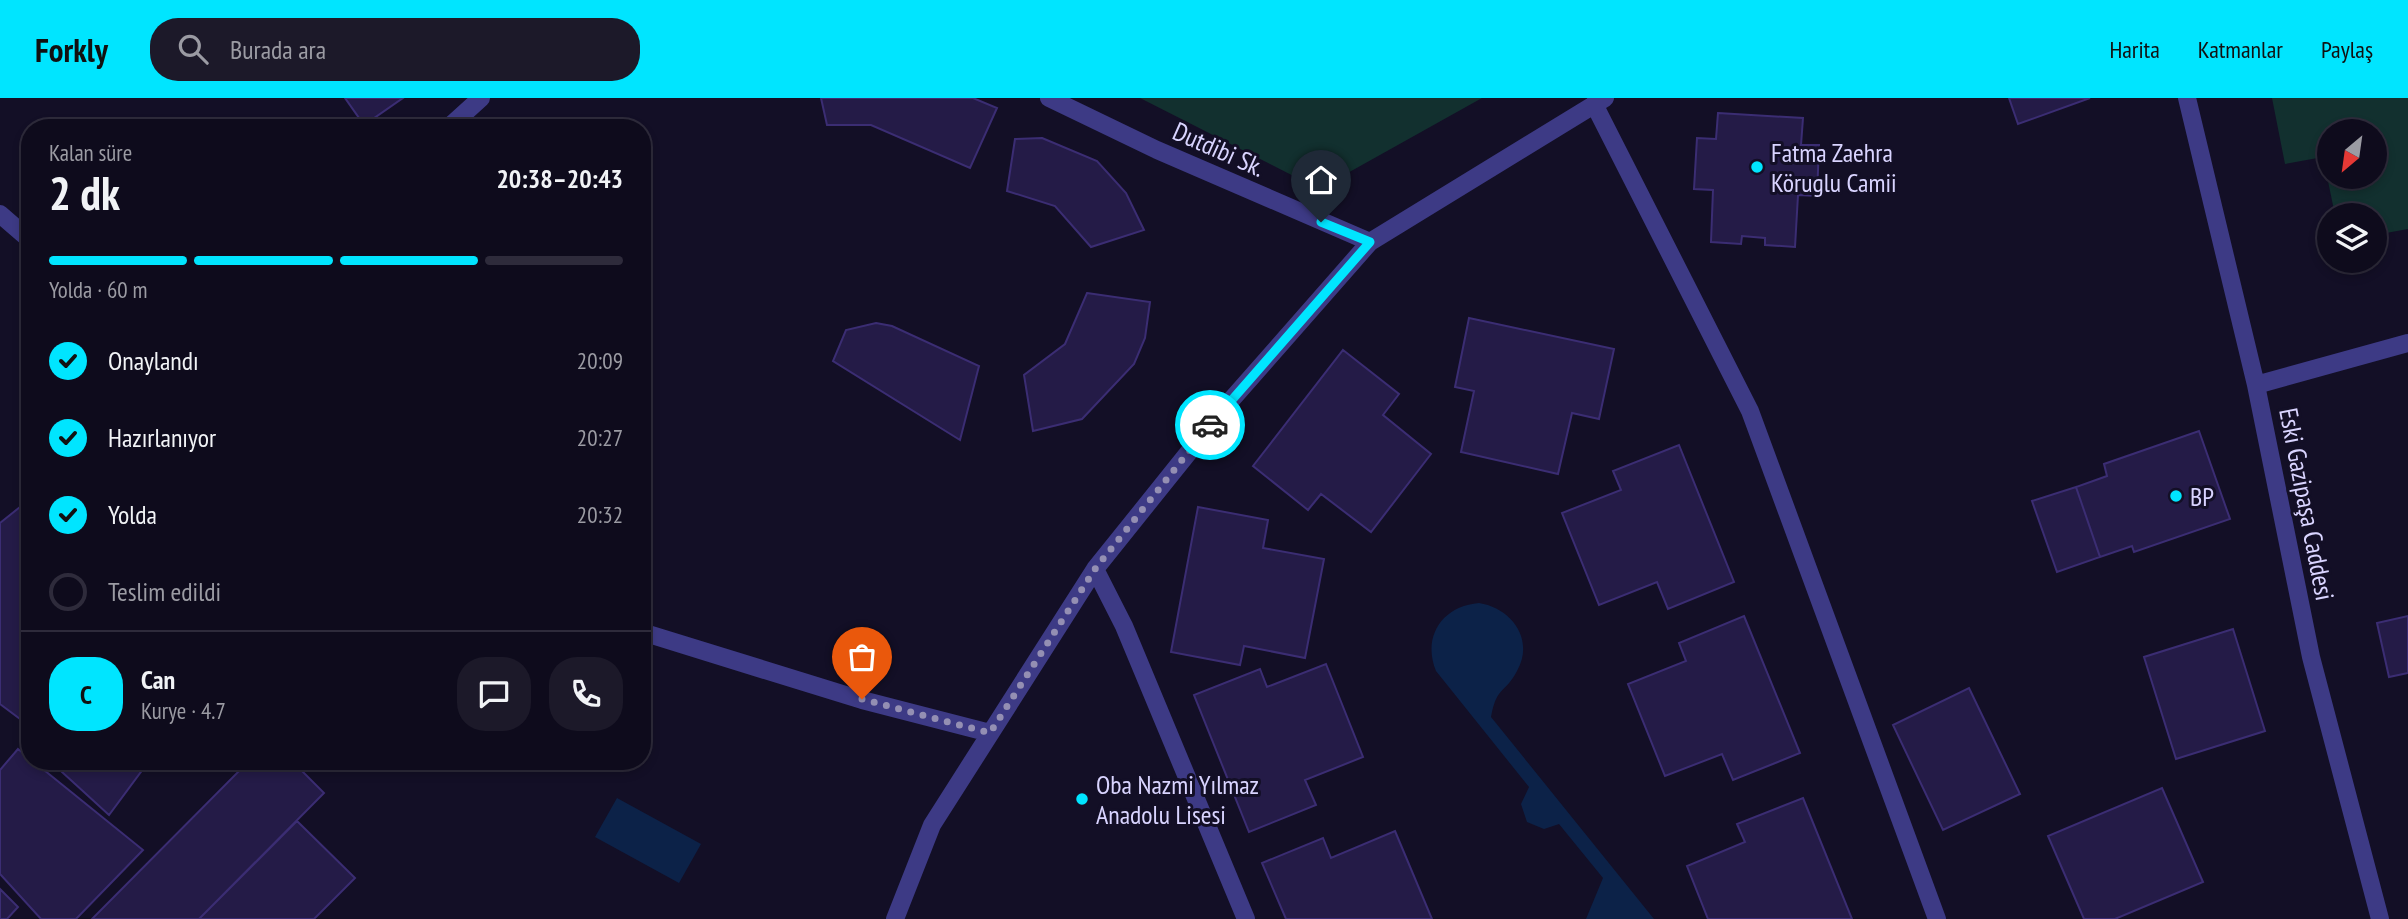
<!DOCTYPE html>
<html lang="tr">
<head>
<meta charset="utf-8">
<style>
  :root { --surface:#0e0b1c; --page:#1c1929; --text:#f1f3f6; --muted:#9b9ba3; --line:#2e2b3b; --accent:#00e5ff }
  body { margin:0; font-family:"PT Sans Narrow",sans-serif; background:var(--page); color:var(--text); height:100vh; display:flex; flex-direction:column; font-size:26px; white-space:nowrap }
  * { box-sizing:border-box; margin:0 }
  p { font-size:23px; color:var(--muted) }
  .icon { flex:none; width:38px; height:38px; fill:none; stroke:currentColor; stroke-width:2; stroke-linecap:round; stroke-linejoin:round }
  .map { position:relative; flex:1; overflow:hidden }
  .sheet { position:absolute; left:21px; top:21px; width:630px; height:651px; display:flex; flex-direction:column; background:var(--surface); border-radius:28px; box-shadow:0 4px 10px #0003,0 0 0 2px var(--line) }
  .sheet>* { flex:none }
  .needle { width:46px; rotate:209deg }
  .fabs { position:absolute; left:2317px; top:21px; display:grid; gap:14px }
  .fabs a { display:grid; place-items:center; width:70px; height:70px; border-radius:50%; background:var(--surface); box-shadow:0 4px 10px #0003,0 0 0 2px var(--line); font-size:35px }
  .pin { position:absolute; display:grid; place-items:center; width:60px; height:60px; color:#fff; margin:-72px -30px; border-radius:50% 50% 50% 0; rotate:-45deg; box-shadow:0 0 7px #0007 }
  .pin .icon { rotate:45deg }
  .courier { position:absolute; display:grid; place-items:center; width:70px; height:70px; margin:-35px; border:5px solid #00e5ff; border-radius:50%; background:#fff; color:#222; box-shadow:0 2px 9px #0007 }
  .overview em { font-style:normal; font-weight:600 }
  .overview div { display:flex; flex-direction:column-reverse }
  .overview { display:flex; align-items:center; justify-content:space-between; height:119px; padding:0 28px }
  h1 { font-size:46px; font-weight:600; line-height:52px }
  .bar { display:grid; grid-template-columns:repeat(4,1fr); gap:10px 7px; align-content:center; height:84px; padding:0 28px }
  .bar i { height:9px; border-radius:5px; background:var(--line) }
  .bar .on { background:var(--accent) }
  .bar p { grid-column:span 4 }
  .line { display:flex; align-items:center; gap:18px; padding:0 28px; border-top:2px solid var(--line) }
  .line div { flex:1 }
  .round { display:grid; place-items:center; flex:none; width:74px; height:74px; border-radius:28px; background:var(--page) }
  ol { padding:0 28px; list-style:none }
  li { display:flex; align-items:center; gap:21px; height:77px }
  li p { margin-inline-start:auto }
  li .icon { padding:7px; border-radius:50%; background:var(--accent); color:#111; stroke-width:4 }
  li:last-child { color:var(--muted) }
  li i { width:38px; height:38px; border:4px solid var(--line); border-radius:50% }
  header { display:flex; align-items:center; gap:42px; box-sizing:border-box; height:98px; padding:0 35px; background:var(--accent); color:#111 }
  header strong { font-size:33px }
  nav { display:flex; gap:38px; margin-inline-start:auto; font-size:24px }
  .search { width:490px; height:63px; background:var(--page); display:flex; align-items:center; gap:18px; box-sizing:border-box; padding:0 24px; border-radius:28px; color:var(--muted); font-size:26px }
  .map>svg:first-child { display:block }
  .green { fill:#12302f; fill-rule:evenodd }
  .water { fill:#0c2248 }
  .building { fill:#241b47; stroke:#3b2d73; stroke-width:2 }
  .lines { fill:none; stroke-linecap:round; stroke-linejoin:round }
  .minor { stroke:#3d3a85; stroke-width:18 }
  .done { stroke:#948fb3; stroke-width:7; stroke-dasharray:0 12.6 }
  .route { stroke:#00e5ff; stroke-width:9 }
  .poi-dot { fill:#00e5ff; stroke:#130f26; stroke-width:2.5 }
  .labels { text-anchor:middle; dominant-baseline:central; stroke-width:6; stroke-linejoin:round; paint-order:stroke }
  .street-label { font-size:26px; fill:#d9d4ff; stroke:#130f26 }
  .poi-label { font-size:26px; fill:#d9d4ff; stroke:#130f26; text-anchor:start }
</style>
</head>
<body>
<header>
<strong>Forkly</strong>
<div class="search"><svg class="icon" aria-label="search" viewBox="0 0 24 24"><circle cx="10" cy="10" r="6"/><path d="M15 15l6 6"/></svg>Burada ara</div>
<nav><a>Harita</a><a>Katmanlar</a><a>Paylaş</a></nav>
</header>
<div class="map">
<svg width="2408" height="821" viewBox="0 0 2408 821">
  <rect width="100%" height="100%" fill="#130f26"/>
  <path class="green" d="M1140 0H1482L1319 91Z
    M2272 0H2408V131L2375 137V117H2335L2323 59 2285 66ZM2329 33H2375V79H2329Z"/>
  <path class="water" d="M1479 505C1511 510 1535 541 1517 573 1505 596 1497 587 1491 619L1654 821H1586L1603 780 1559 726 1544 731 1527 724 1521 706 1529 689 1436 573C1422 539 1442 508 1479 505Z
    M617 700 701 746 679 785 595 739Z"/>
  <path class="building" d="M345 0H403L364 27Z
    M821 0H973L997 10 970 70 871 27H827Z
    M2009 0H2090L2018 26Z
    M1718 15 1803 20 1801 47H1819L1817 98 1798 97 1795 149 1765 147V140L1742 138 1741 146 1711 144 1713 92 1694 91 1697 40 1716 41Z
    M1042 40 1097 63 1126 95 1144 132 1091 149 1055 108 1007 93 1015 41Z
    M1087 195 1150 204 1145 240 1134 266 1082 321 1033 333 1024 277 1065 246Z
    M1469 220 1614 251 1599 321 1572 315 1558 376 1461 354 1474 293 1455 289Z
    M876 225 892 228 979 268 960 342 833 263 846 232Z
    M1343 252 1399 296 1383 317 1431 356 1371 434 1321 396 1308 412 1253 368Z
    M2199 333 2230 421 2134 454 2132 448 2100 459 2076 389 2107 378 2104 366Z
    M1679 347 1734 484 1668 511 1657 484 1599 507 1562 415 1621 392 1613 373Z
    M2076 389 2100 459 2057 474 2032 403Z
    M30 401V645L23 639 24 624 0 606V425Z
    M1198 409 1268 422 1263 450 1324 461 1305 560 1244 548 1240 567 1171 554Z
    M1744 518 1800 655 1733 682 1722 656 1665 678 1628 586 1686 563 1679 545Z
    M2408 518V575L2389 579 2377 525Z
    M2233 531 2265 633 2176 661 2144 559Z
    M1326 566 1363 659 1305 682 1316 707 1249 734 1194 597 1260 571 1267 589Z
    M1969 590 2020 696 1943 732 1893 627Z
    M18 651 143 752 76 821H41L0 776V672Z
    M50 663H149L109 717Z
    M249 663H292L324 695 199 821H92Z
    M2162 690 2203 784 2115 821H2084L2048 738Z
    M1803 700 1852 821H1708L1687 768 1745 744 1737 726Z
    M297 723 355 780 314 821H199Z
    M1395 733 1432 821H1286L1262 765 1323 740 1331 760Z
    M0 791 18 809 7 821H0Z"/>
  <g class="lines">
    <path class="minor" d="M1049 0 1157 52 1370 144
      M2187 0 2256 287 2311 559 2380 821
      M1594 6 1750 313 1937 821
      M448 30 481 0
      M0 116 30 142
      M2256 287 2408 245
      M1095 471 1124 528 1246 821
      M642 534 862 602 990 635
      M895 821 932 727 1095 471 1225 309 1370 144 1605 0"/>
  </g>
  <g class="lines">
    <path class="done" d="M862 601 990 635 1095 471 1210 327"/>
    <path class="route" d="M1210 327 1370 144 1321 124"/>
  </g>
  <g class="poi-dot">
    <circle cx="1757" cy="69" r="7"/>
    <circle cx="2176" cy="398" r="7"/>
    <circle cx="1082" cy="701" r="7"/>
  </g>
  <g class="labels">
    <g class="street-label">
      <text transform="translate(1219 51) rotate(24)">Dutdibi Sk.</text>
      <text transform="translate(2307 406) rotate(79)">Eski Gazipaşa Caddesi</text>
    </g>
    <g class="poi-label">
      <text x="1771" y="54">Fatma Zaehra<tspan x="1771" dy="30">Köruglu Camii</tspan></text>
      <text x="2190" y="398">BP</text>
      <text x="1096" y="686">Oba Nazmi Yılmaz<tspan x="1096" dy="30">Anadolu Lisesi</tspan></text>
    </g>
  </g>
</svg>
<div class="fabs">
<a><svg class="needle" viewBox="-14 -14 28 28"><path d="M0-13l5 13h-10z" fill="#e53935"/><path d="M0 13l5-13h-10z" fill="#9b9ba3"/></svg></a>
<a><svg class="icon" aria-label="layers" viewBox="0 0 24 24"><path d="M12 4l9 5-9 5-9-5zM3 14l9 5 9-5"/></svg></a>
</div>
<div class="pin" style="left:862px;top:601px;background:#ea580c"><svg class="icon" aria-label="bag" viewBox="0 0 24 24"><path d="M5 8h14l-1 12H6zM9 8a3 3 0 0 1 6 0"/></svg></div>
<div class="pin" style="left:1321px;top:124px;background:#1f2937"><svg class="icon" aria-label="home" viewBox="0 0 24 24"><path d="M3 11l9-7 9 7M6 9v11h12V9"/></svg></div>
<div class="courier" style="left:1210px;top:327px"><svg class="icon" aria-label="car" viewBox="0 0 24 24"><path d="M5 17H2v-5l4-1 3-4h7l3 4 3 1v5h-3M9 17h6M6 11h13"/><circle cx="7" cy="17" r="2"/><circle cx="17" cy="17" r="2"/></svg></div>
<section class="sheet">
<div class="overview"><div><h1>2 dk</h1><p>Kalan süre</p></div><em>20:38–20:43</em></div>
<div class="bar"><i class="on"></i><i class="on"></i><i class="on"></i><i></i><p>Yolda · 60 m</p></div>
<ol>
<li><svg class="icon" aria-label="check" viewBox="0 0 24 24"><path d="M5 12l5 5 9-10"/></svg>Onaylandı<p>20:09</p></li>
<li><svg class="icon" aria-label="check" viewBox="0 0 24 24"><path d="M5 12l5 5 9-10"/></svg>Hazırlanıyor<p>20:27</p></li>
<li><svg class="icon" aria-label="check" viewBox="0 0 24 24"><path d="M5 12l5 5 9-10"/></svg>Yolda<p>20:32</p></li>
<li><i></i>Teslim edildi</li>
</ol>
<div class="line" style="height:126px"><b class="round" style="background:var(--accent);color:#111">C</b><div><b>Can</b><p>Kurye · 4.7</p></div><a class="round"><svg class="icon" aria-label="chat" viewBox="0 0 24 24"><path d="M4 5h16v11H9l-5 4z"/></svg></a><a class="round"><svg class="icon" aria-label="phone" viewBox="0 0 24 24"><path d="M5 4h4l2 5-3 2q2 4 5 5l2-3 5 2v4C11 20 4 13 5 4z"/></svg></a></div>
</section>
</div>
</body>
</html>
